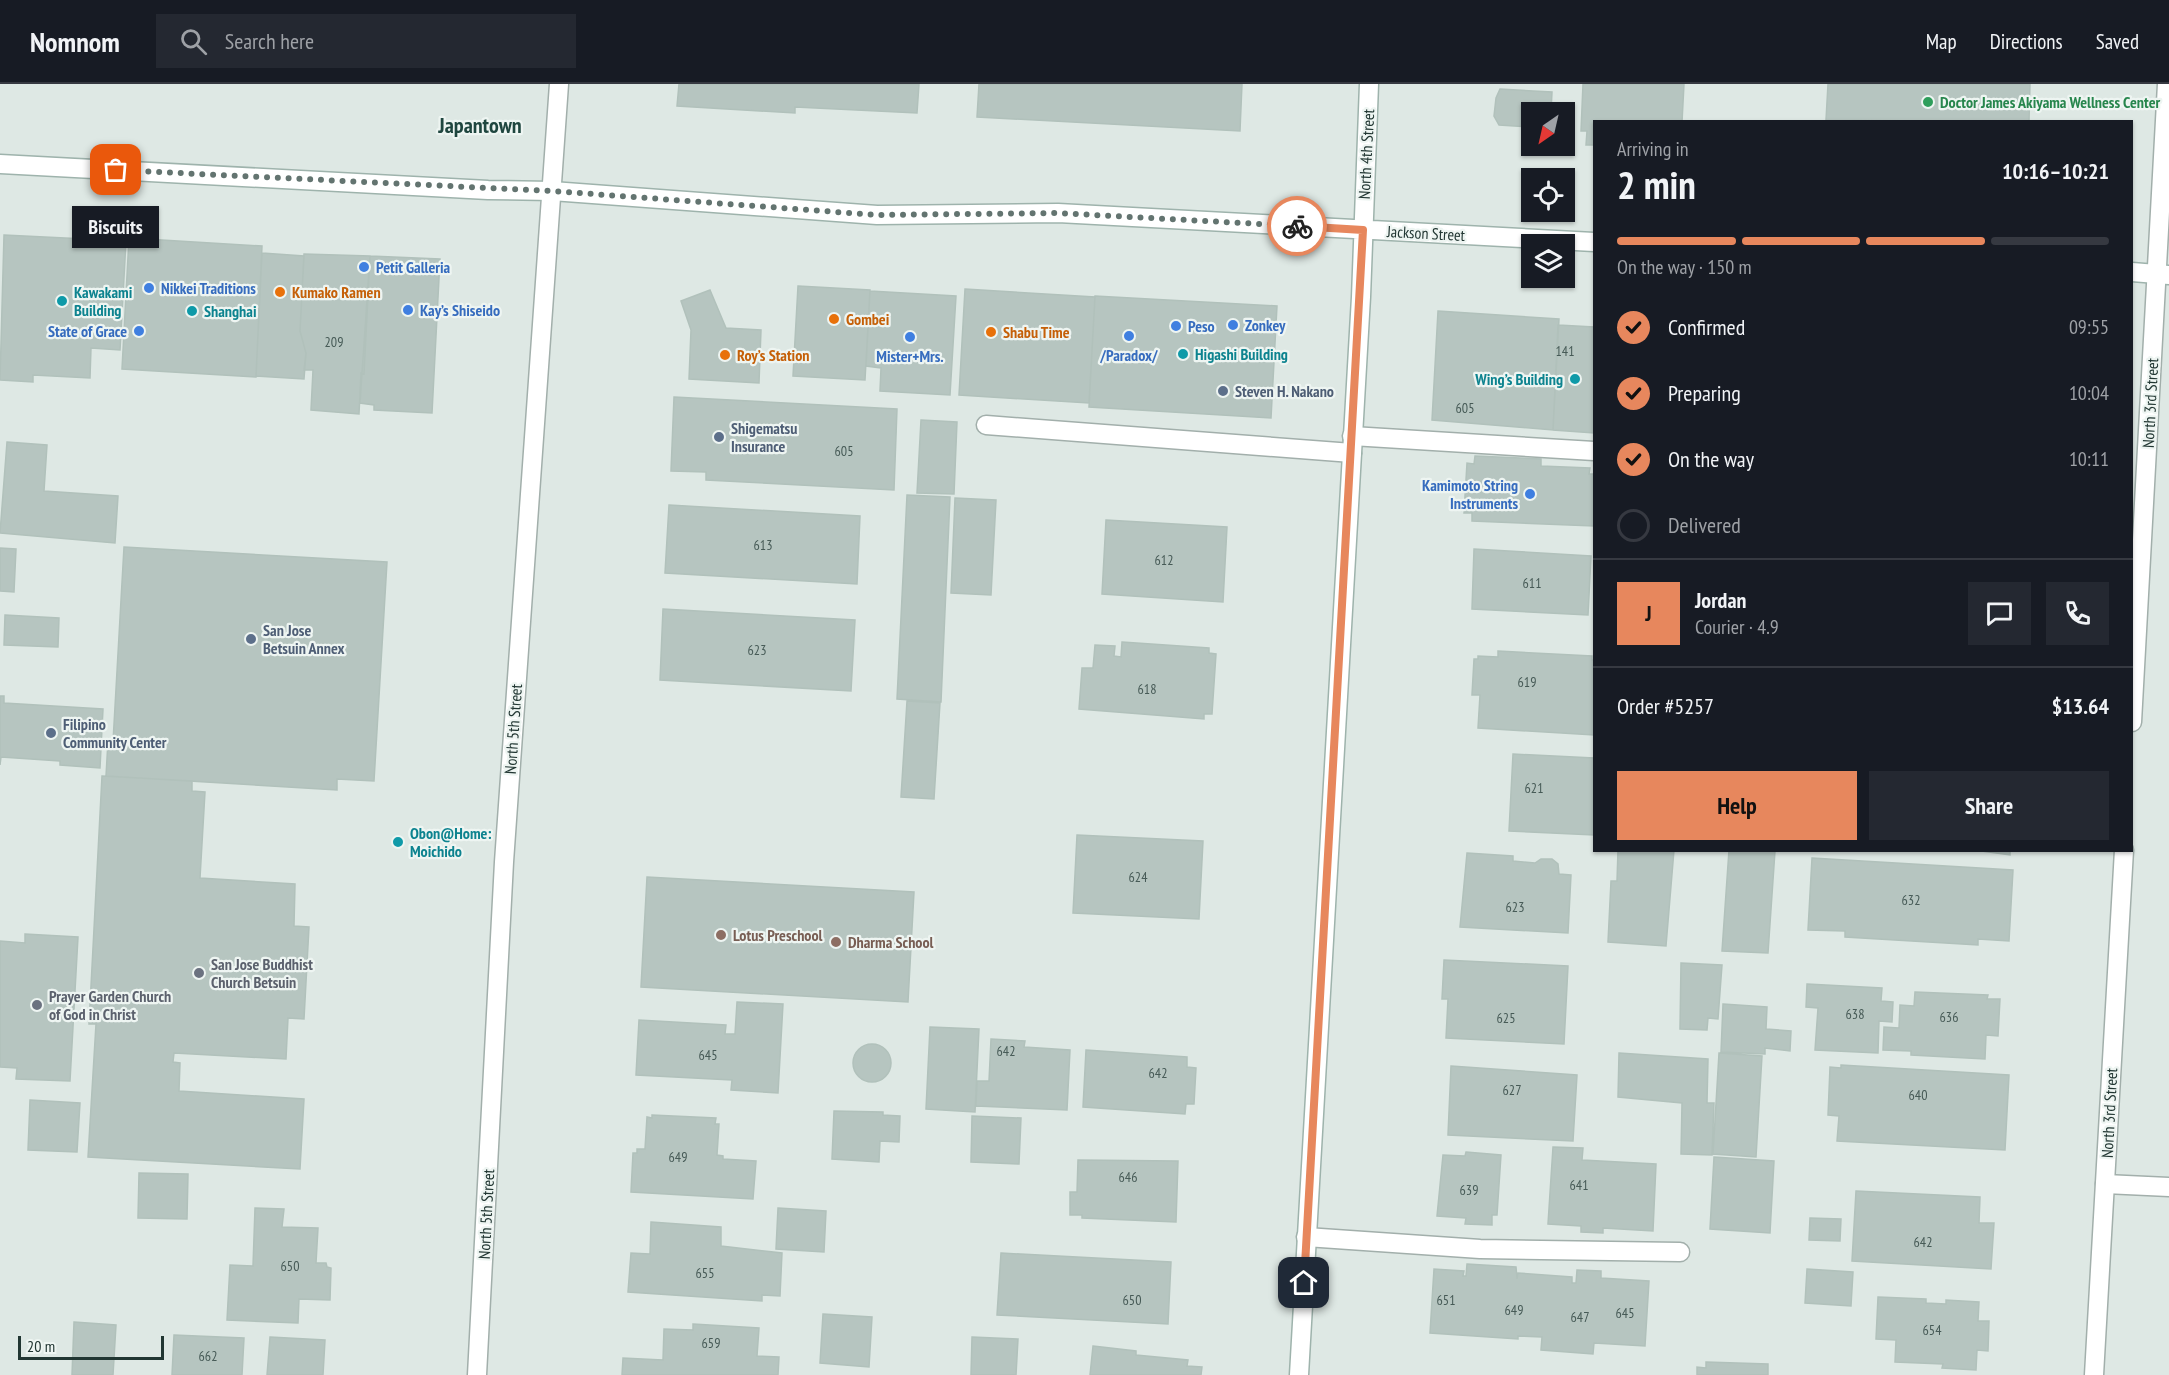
<!DOCTYPE html>
<html lang="en">
<head>
<meta charset="utf-8">
<style>
  :root { --surface:#171b24; --page:#242831; --text:#f1f3f6; --muted:#9ea1a6; --line:#363941; --accent:#e7875d }
  body { margin:0; font-family:"PT Sans Narrow",sans-serif; background:var(--page); color:var(--text); height:100vh; display:flex; flex-direction:column; font-size:22px; white-space:nowrap }
  * { box-sizing:border-box; margin:0 }
  p { font-size:20px; color:var(--muted) }
  .icon { flex:none; width:33px; height:33px; fill:none; stroke:currentColor; stroke-width:2; stroke-linecap:round; stroke-linejoin:round }
  .map { position:relative; flex:1; overflow:hidden }
  .sheet { position:absolute; left:1593px; top:36px; width:540px; height:732px; display:flex; flex-direction:column; background:var(--surface); border-radius:0px; box-shadow:0 2px 4px #0004 }
  .sheet>* { flex:none }
  .needle { width:39px; rotate:214deg }
  .controls { position:absolute; left:1521px; top:18px; display:grid; gap:12px }
  .controls a { display:grid; place-items:center; width:54px; height:54px; border-radius:0px; background:var(--surface); box-shadow:0 2px 4px #0004; font-size:30px }
  .scale { position:absolute; left:18px; bottom:15px; width:146px; box-sizing:border-box; padding-left:6px; border:3px solid #213632; border-top:0; font-size:16px; line-height:21px; white-space:nowrap; color:#213632; -webkit-text-stroke:4px #eef5f2; paint-order:stroke }
  .pin { position:absolute; display:grid; place-items:center; width:51px; height:51px; color:#fff; margin:-26px; border-radius:12px; box-shadow:0 3px 9px #0006 }
  .courier { position:absolute; display:grid; place-items:center; width:60px; height:60px; margin:-30px; border:4px solid #e7875d; border-radius:50%; background:#fff; color:#222; box-shadow:0 2px 8px #0007 }
  .bubble { position:absolute; height:42px; border-radius:0px; background:var(--surface); box-shadow:0 2px 4px #0004; font-size:20px; font-weight:700; line-height:42px; text-align:center }
  .headline em { font-style:normal; font-weight:700 }
  .headline div { display:flex; flex-direction:column-reverse }
  .headline { display:flex; align-items:center; justify-content:space-between; height:102px; padding:0 24px }
  h1 { font-size:39px; font-weight:700; line-height:45px }
  .bar { display:grid; grid-template-columns:repeat(4,1fr); gap:9px 6px; align-content:center; height:72px; padding:0 24px }
  .bar i { height:8px; border-radius:4px; background:var(--line) }
  .bar .active { background:var(--accent) }
  .bar p { grid-column:span 4 }
  .line { display:flex; align-items:center; gap:15px; padding:0 24px; border-top:2px solid var(--line) }
  .line div { flex:1 }
  .round { display:grid; place-items:center; flex:none; width:63px; height:63px; border-radius:0px; background:var(--page) }
  ol { padding:0 24px; list-style:none }
  li { display:flex; align-items:center; gap:18px; height:66px }
  li p { margin-inline-start:auto }
  li .icon { padding:6px; border-radius:50%; background:var(--accent); color:#111; stroke-width:4 }
  li:last-child { color:var(--muted) }
  li i { width:33px; height:33px; border:3px solid var(--line); border-radius:50% }
  .cta { display:flex; gap:12px; margin-top:auto; padding:12px 24px }
  .cta a { flex:1; height:69px; border-radius:0px; background:var(--accent); color:#111; font-size:24px; font-weight:700; line-height:69px; text-align:center }
  .cta a+a { background:var(--page); color:var(--text) }
  header { display:flex; align-items:center; gap:36px; box-sizing:border-box; height:84px; padding:0 30px; background:var(--surface); border-bottom:2px solid var(--line) }
  header strong { font-size:28px }
  nav { display:flex; gap:33px; margin-inline-start:auto; font-size:21px }
  .search { width:420px; height:54px; background:var(--page); display:flex; align-items:center; gap:15px; box-sizing:border-box; padding:0 21px; border-radius:0px; color:var(--muted); font-size:22px }
  .map>svg:first-child { display:block }
  .building { fill:#b6c5c0; stroke:#b1c1bb; stroke-width:1.5 }
  .lines { fill:none; stroke-linecap:round; stroke-linejoin:round }
  .lane-casing { stroke:#a2afab; stroke-width:21 }
  .street-casing { stroke:#a2afab; stroke-width:21 }
  .secondary-casing { stroke:#9eb3ac; stroke-width:21 }
  .lane { stroke:#fff; stroke-width:18 }
  .street { stroke:#fff; stroke-width:18 }
  .secondary { stroke:#fff; stroke-width:18 }
  .done { stroke:#637470; stroke-width:6; stroke-dasharray:0 10.8 }
  .route { stroke:#e7875d; stroke-width:8 }
  .leisure-dot { fill:#2e9e5b; stroke:#eef5f2; stroke-width:2 }
  .shop-dot { fill:#3f7fe0; stroke:#eef5f2; stroke-width:2 }
  .food-dot { fill:#e8710a; stroke:#eef5f2; stroke-width:2 }
  .culture-dot { fill:#0f9aa8; stroke:#eef5f2; stroke-width:2 }
  .service-dot { fill:#5c6f8a; stroke:#eef5f2; stroke-width:2 }
  .education-dot { fill:#8d6e63; stroke:#eef5f2; stroke-width:2 }
  .worship-dot { fill:#6b7280; stroke:#eef5f2; stroke-width:2 }
  .labels { text-anchor:middle; dominant-baseline:central; stroke-width:4.5; stroke-linejoin:round; paint-order:stroke }
  .number-label { font-size:14px; fill:#465a56 }
  .leisure-label { font-size:16px; font-weight:bold; fill:#27864d; stroke:#eef5f2; text-anchor:start }
  .street-label { font-size:16px; fill:#213632; stroke:#eef5f2 }
  .shop-label { font-size:16px; font-weight:bold; fill:#366cbe; stroke:#eef5f2; text-anchor:start }
  .culture-label { font-size:16px; font-weight:bold; fill:#0d838f; stroke:#eef5f2; text-anchor:start }
  .food-label { font-size:16px; font-weight:bold; fill:#c56008; stroke:#eef5f2; text-anchor:start }
  .service-label { font-size:16px; font-weight:bold; fill:#4e5e75; stroke:#eef5f2; text-anchor:start }
  .education-label { font-size:16px; font-weight:bold; fill:#785e54; stroke:#eef5f2; text-anchor:start }
  .worship-label { font-size:16px; font-weight:bold; fill:#5b616d; stroke:#eef5f2; text-anchor:start }
  .district-label { font-size:22px; font-weight:bold; fill:#1f463f; stroke:#eef5f2 }
</style>
</head>
<body>
<header>
<strong>Nomnom</strong>
<div class="search"><svg class="icon" aria-label="search" viewBox="0 0 24 24"><circle cx="10" cy="10" r="6"/><path d="M15 15l6 6"/></svg>Search here</div>
<nav><a>Map</a><a>Directions</a><a>Saved</a></nav>
</header>
<div class="map">
<svg width="2169" height="1291" viewBox="0 0 2169 1291">
  <rect width="100%" height="100%" fill="#dee8e4"/>
  <path class="building" d="M679 0H919L917 29 795 23V29L677 22Z
    M979 0H1242L1240 47 977 33Z
    M1583 0H1684L1682 38H1594V61H1586L1587 47H1581Z
    M1828 0H2030L2029 38 1826 36Z
    M1500 5 1552 8 1551 28H1532V43L1499 41 1494 32 1496 14Z
    M4 151 126 157 120 266 91 264 90 294 33 291V298L0 296Z
    M129 154 262 162 256 293 122 285Z
    M262 169 304 172 300 247 306 269 304 295 256 292Z
    M304 170 370 172 364 290 361 289 359 330 311 326 313 286H304L306 269 300 247Z
    M370 172 440 175 432 329 374 326V321L360 319Z
    M798 202 870 206 865 296 793 292Z
    M965 205 1095 213 1089 319 959 311Z
    M710 206 726 244 761 246 759 299 689 295 691 246 681 217Z
    M870 207 956 212 950 311 880 307 881 284 866 282Z
    M1095 212 1277 222 1271 334 1089 323Z
    M1438 227 1559 235 1553 346 1432 336Z
    M1558 241 1594 243V349L1553 346Z
    M674 313 897 325 894 406 706 396V388L671 387Z
    M921 336 957 338 954 410 917 409Z
    M7 358 47 361 44 407 118 412 115 459 0 449Z
    M1475 372 1541 375V382L1590 384 1589 390H1594V442L1472 437V429H1464L1467 379 1474 380Z
    M907 411 950 413 941 618 897 615Z
    M955 414 996 416 991 511 951 509Z
    M669 421 860 432 857 500 665 489Z
    M1106 436 1227 443 1223 518 1102 510Z
    M124 463 387 478 374 697 337 695V706L106 692 108 657 113 658Z
    M0 464 16 465 14 508 0 507Z
    M1474 465 1591 472 1588 531 1472 525Z
    M663 525 855 536 851 607 660 596Z
    M5 531 59 534 58 563 4 561Z
    M1122 558 1209 564V569L1216 570 1212 630H1204V635L1079 625 1082 584H1093L1095 561 1115 562 1114 572 1121 573Z
    M1498 567 1592 572V576H1594V651L1478 644 1480 611H1472L1474 575H1478V572L1498 573Z
    M0 612H4V619L103 625 100 684 60 681V677L1 673 0 681Z
    M907 617 940 619 934 715 901 713Z
    M1513 670 1594 674V751L1509 747Z
    M102 692 192 697V707L205 708 200 794 295 800 294 842 309 843 304 935 288 934 286 975 174 969 173 978 180 979 179 1007 304 1015 300 1085 88 1073 96 940H89Z
    M1077 751 1203 757 1199 835 1073 829Z
    M1618 766H1674L1666 862 1608 858 1611 797H1617Z
    M1729 766 1775 767 1768 869 1722 867Z
    M1974 766H2010V771Z
    M1467 769 1513 772V777L1535 779 1541 775H1552L1558 780 1559 790 1571 791 1568 849 1460 843Z
    M1812 774 2013 786 2009 857 1978 855V861L1845 853V847L1808 846Z
    M647 793 914 808 908 918 641 903Z
    M25 850 78 853 70 997 16 995 17 984 0 983V857L25 859Z
    M1444 876 1568 882 1564 960 1446 954 1448 915H1442Z
    M1681 879 1722 881 1718 935 1708 934 1707 946 1680 945Z
    M1807 900 1882 904 1881 917 1893 918 1892 938 1879 937 1878 969 1815 966 1818 924 1806 923Z
    M1915 908 1988 911 1987 915H2000L1998 952 1986 951 1985 975 1911 971V967L1883 966 1884 943 1899 944 1900 921 1914 922Z
    M737 918 783 920 778 1009 731 1006 732 996 636 991 639 936 726 941 725 950H735Z
    M1723 920 1767 923 1766 945 1791 947 1790 967 1765 964V970L1721 968Z
    M930 943 979 945 975 1028 926 1025Z
    M991 955 1025 957 1024 963 1070 966 1067 1026 976 1022 977 997H989Z
    M853 979a19 19 0 1 1 38 0a19 19 0 1 1-38 0Z
    M1086 966 1187 973V983L1196 984 1194 1020H1186L1185 1030 1083 1023Z
    M1619 969 1708 975 1707 1019H1714L1712 1071 1681 1070 1682 1019 1618 1013Z
    M1719 969 1762 972 1756 1073 1713 1070Z
    M1841 981 2009 991 2005 1066 1837 1057 1839 1032 1828 1031 1830 983 1841 984Z
    M1451 982 1577 991 1573 1057 1448 1051Z
    M30 1016 80 1019 77 1068 28 1066Z
    M834 1027 883 1028V1031L900 1032 899 1058 880 1057 879 1078 832 1075Z
    M652 1031 716 1034 715 1040H719L717 1071 723 1072V1075L756 1077 753 1115 631 1108 633 1069H637V1065H645L647 1033 652 1034Z
    M972 1032 1021 1034 1019 1080 971 1078Z
    M1553 1063 1583 1064 1582 1076 1656 1080 1653 1147 1603 1144V1149L1581 1148V1142L1548 1140Z
    M1466 1068 1501 1071 1497 1131H1492V1141L1465 1140 1466 1134 1437 1132 1443 1071 1465 1072Z
    M1714 1073 1774 1077 1770 1149 1710 1145Z
    M1078 1076 1178 1077 1176 1138 1082 1134V1131H1070V1108H1077Z
    M139 1089 188 1090 187 1135 138 1134Z
    M1856 1107 1980 1113 1979 1139H1994L1991 1185 1852 1177Z
    M255 1124 284 1125 282 1143 318 1144 316 1179H326L327 1183 331 1184 330 1216 299 1215 298 1239 227 1236 230 1181 253 1182Z
    M778 1124 826 1127 824 1168 776 1165Z
    M1810 1134 1841 1135 1840 1157 1809 1156Z
    M651 1138 721 1143V1162L782 1169 780 1212 762 1211V1217L628 1208 631 1169 650 1170Z
    M1001 1169 1171 1178 1168 1240 997 1231Z
    M1467 1180 1516 1183 1517 1195 1518 1189 1572 1193V1199H1576L1577 1186 1601 1187V1194L1649 1197 1645 1262 1594 1259 1593 1270 1541 1266 1542 1253 1518 1252V1255L1430 1249 1434 1185 1464 1187 1463 1192H1466Z
    M1807 1185 1853 1188 1851 1222 1805 1219Z
    M1878 1213 1926 1215V1219L1946 1220V1216L1979 1218 1978 1237H1989L1988 1267 1977 1266 1976 1286 1942 1284 1943 1280 1895 1278 1896 1256 1876 1255Z
    M823 1230 872 1233 869 1283 820 1279Z
    M74 1238 116 1241 113 1291H72Z
    M693 1240 759 1244 757 1272 779 1273 778 1291H622L623 1274 663 1276 664 1245 693 1246Z
    M174 1251 244 1254 242 1291H172Z
    M270 1253 325 1256 323 1291H267Z
    M972 1253 1018 1255 1016 1291H971Z
    M1093 1262 1136 1267V1271L1188 1276 1187 1282 1202 1283 1201 1291H1090Z
    M1706 1278 1768 1280V1291H1697V1283L1706 1284Z"/>
  <g class="lines">
    <defs>
      <path id="lane" d="M986 341 1352 369
        M1352 352 1594 367
        M2105 1100 2169 1103
        M1306 1153 1480 1165 1680 1168"/>
      <path id="street" d="M2132 638 2167 0
        M477 1291 504 778 559 0
        M2094 1291 2124 766"/>
      <path id="secondary" d="M0 80 488 106 552 107 877 131 1058 129 1594 158
        M2132 188 2169 191
        M1299 1291 1361 213 1369 0"/>
    </defs>
    <use href="#lane" class="lane-casing"/>
    <use href="#street" class="street-casing"/>
    <use href="#secondary" class="secondary-casing"/>
    <use href="#lane" class="lane"/>
    <use href="#street" class="street"/>
    <use href="#secondary" class="secondary"/>
  </g>
  <g class="lines">
    <path class="done" d="M116 86 552 107 877 131 1058 129 1297 142"/>
    <path class="route" d="M1297 142 1363 146 1304 1199"/>
  </g>
  <circle class="leisure-dot" cx="1928" cy="18" r="6"/>
  <g class="shop-dot">
    <circle cx="364" cy="183" r="6"/>
    <circle cx="149" cy="204" r="6"/>
    <circle cx="408" cy="226" r="6"/>
    <circle cx="1233" cy="241" r="6"/>
    <circle cx="1176" cy="242" r="6"/>
    <circle cx="139" cy="247" r="6"/>
    <circle cx="1129" cy="252" r="6"/>
    <circle cx="910" cy="253" r="6"/>
    <circle cx="1530" cy="410" r="6"/>
  </g>
  <g class="food-dot">
    <circle cx="280" cy="208" r="6"/>
    <circle cx="834" cy="235" r="6"/>
    <circle cx="991" cy="248" r="6"/>
    <circle cx="725" cy="271" r="6"/>
  </g>
  <g class="culture-dot">
    <circle cx="62" cy="217" r="6"/>
    <circle cx="192" cy="227" r="6"/>
    <circle cx="1183" cy="270" r="6"/>
    <circle cx="1575" cy="295" r="6"/>
    <circle cx="398" cy="758" r="6"/>
  </g>
  <g class="service-dot">
    <circle cx="1223" cy="307" r="6"/>
    <circle cx="719" cy="353" r="6"/>
    <circle cx="251" cy="555" r="6"/>
    <circle cx="51" cy="649" r="6"/>
  </g>
  <g class="education-dot">
    <circle cx="721" cy="851" r="6"/>
    <circle cx="836" cy="858" r="6"/>
  </g>
  <g class="worship-dot">
    <circle cx="199" cy="889" r="6"/>
    <circle cx="37" cy="921" r="6"/>
  </g>
  <g class="labels">
    <g class="number-label">
      <text x="334" y="258">209</text>
      <text x="1565" y="267">141</text>
      <text x="1465" y="324">605</text>
      <text x="844" y="367">605</text>
      <text x="763" y="461">613</text>
      <text x="1164" y="476">612</text>
      <text x="1532" y="499">611</text>
      <text x="757" y="566">623</text>
      <text x="1527" y="598">619</text>
      <text x="1147" y="605">618</text>
      <text x="1534" y="704">621</text>
      <text x="1138" y="793">624</text>
      <text x="1911" y="816">632</text>
      <text x="1515" y="823">623</text>
      <text x="1855" y="930">638</text>
      <text x="1949" y="933">636</text>
      <text x="1506" y="934">625</text>
      <text x="1006" y="967">642</text>
      <text x="708" y="971">645</text>
      <text x="1158" y="989">642</text>
      <text x="1512" y="1006">627</text>
      <text x="1918" y="1011">640</text>
      <text x="678" y="1073">649</text>
      <text x="1128" y="1093">646</text>
      <text x="1579" y="1101">641</text>
      <text x="1469" y="1106">639</text>
      <text x="1923" y="1158">642</text>
      <text x="290" y="1182">650</text>
      <text x="705" y="1189">655</text>
      <text x="1132" y="1216">650</text>
      <text x="1446" y="1216">651</text>
      <text x="1514" y="1226">649</text>
      <text x="1625" y="1229">645</text>
      <text x="1580" y="1233">647</text>
      <text x="1932" y="1246">654</text>
      <text x="711" y="1259">659</text>
      <text x="208" y="1272">662</text>
    </g>
    <g class="leisure-label">
      <text x="1940" y="18">Doctor James Akiyama Wellness Center</text>
    </g>
    <g class="street-label">
      <text transform="translate(1366 70) rotate(-87)">North 4th Street</text>
      <text transform="translate(1426 149) rotate(3)">Jackson Street</text>
      <text transform="translate(2150 319) rotate(-87)">North 3rd Street</text>
      <text transform="translate(513 645) rotate(-86)">North 5th Street</text>
      <text transform="translate(2109 1029) rotate(-87)">North 3rd Street</text>
      <text transform="translate(486 1130) rotate(-87)">North 5th Street</text>
    </g>
    <g class="shop-label">
      <text x="376" y="183">Petit Galleria</text>
      <text x="161" y="204">Nikkei Traditions</text>
      <text x="420" y="226">Kay’s Shiseido</text>
      <text x="1245" y="241">Zonkey</text>
      <text x="1188" y="242">Peso</text>
      <text x="127" y="247" text-anchor="end">State of Grace</text>
      <text x="1129" y="271" text-anchor="middle">/Paradox/</text>
      <text x="910" y="272" text-anchor="middle">Mister+Mrs.</text>
      <text x="1518" y="401" text-anchor="end">Kamimoto String<tspan x="1518" dy="18">Instruments</tspan></text>
    </g>
    <g class="culture-label">
      <text x="74" y="208">Kawakami<tspan x="74" dy="18">Building</tspan></text>
      <text x="204" y="227">Shanghai</text>
      <text x="1195" y="270">Higashi Building</text>
      <text x="1563" y="295" text-anchor="end">Wing’s Building</text>
      <text x="410" y="749">Obon@Home:<tspan x="410" dy="18">Moichido</tspan></text>
    </g>
    <g class="food-label">
      <text x="292" y="208">Kumako Ramen</text>
      <text x="846" y="235">Gombei</text>
      <text x="1003" y="248">Shabu Time</text>
      <text x="737" y="271">Roy’s Station</text>
    </g>
    <g class="service-label">
      <text x="1235" y="307">Steven H. Nakano</text>
      <text x="731" y="344">Shigematsu<tspan x="731" dy="18">Insurance</tspan></text>
      <text x="263" y="546">San Jose<tspan x="263" dy="18">Betsuin Annex</tspan></text>
      <text x="63" y="640">Filipino<tspan x="63" dy="18">Community Center</tspan></text>
    </g>
    <g class="education-label">
      <text x="733" y="851">Lotus Preschool</text>
      <text x="848" y="858">Dharma School</text>
    </g>
    <g class="worship-label">
      <text x="211" y="880">San Jose Buddhist<tspan x="211" dy="18">Church Betsuin</tspan></text>
      <text x="49" y="912">Prayer Garden Church<tspan x="49" dy="18">of God in Christ</tspan></text>
    </g>
    <g class="district-label">
      <text x="480" y="41">Japantown</text>
    </g>
  </g>
</svg>
<div class="controls">
<a><svg class="needle" viewBox="-14 -14 28 28"><path d="M0-13l5 13h-10z" fill="#e53935"/><path d="M0 13l5-13h-10z" fill="#9ea1a6"/></svg></a>
<a><svg class="icon" aria-label="locate" viewBox="0 0 24 24"><circle cx="12" cy="12" r="6"/><path d="M12 2v4M12 18v4M2 12h4M18 12h4"/></svg></a>
<a><svg class="icon" aria-label="layers" viewBox="0 0 24 24"><path d="M12 4l9 5-9 5-9-5zM3 14l9 5 9-5"/></svg></a>
</div>
<div class="scale">20 m</div>
<div class="pin" style="left:116px;top:86px;background:#ea580c"><svg class="icon" aria-label="bag" viewBox="0 0 24 24"><path d="M5 8h14l-1 12H6zM9 8a3 3 0 0 1 6 0"/></svg></div>
<div class="pin" style="left:1304px;top:1199px;background:#1f2937"><svg class="icon" aria-label="home" viewBox="0 0 24 24"><path d="M3 11l9-7 9 7M6 9v11h12V9"/></svg></div>
<div class="courier" style="left:1297px;top:142px"><svg class="icon" aria-label="bike" viewBox="0 0 24 24"><circle cx="6" cy="16" r="4"/><circle cx="18" cy="16" r="4"/><path d="M6 16l4-8h5l3 8M10 8l3 8H6M13 5h3"/></svg></div>
<div class="bubble" style="left:72px;top:122px;width:87px">Biscuits</div>
<section class="sheet">
<div class="headline"><div><h1>2 min</h1><p>Arriving in</p></div><em>10:16–10:21</em></div>
<div class="bar"><i class="active"></i><i class="active"></i><i class="active"></i><i></i><p>On the way · 150 m</p></div>
<ol>
<li><svg class="icon" aria-label="check" viewBox="0 0 24 24"><path d="M5 12l5 5 9-10"/></svg>Confirmed<p>09:55</p></li>
<li><svg class="icon" aria-label="check" viewBox="0 0 24 24"><path d="M5 12l5 5 9-10"/></svg>Preparing<p>10:04</p></li>
<li><svg class="icon" aria-label="check" viewBox="0 0 24 24"><path d="M5 12l5 5 9-10"/></svg>On the way<p>10:11</p></li>
<li><i></i>Delivered</li>
</ol>
<div class="line" style="height:108px"><b class="round" style="background:var(--accent);color:#111">J</b><div><b>Jordan</b><p>Courier · 4.9</p></div><a class="round"><svg class="icon" aria-label="chat" viewBox="0 0 24 24"><path d="M4 5h16v11H9l-5 4z"/></svg></a><a class="round"><svg class="icon" aria-label="phone" viewBox="0 0 24 24"><path d="M5 4h4l2 5-3 2q2 4 5 5l2-3 5 2v4C11 20 4 13 5 4z"/></svg></a></div>
<div class="line" style="height:78px"><div>Order #5257</div><b>$13.64</b></div>
<div class="cta"><a>Help</a><a>Share</a></div>
</section>
</div>
</body>
</html>
